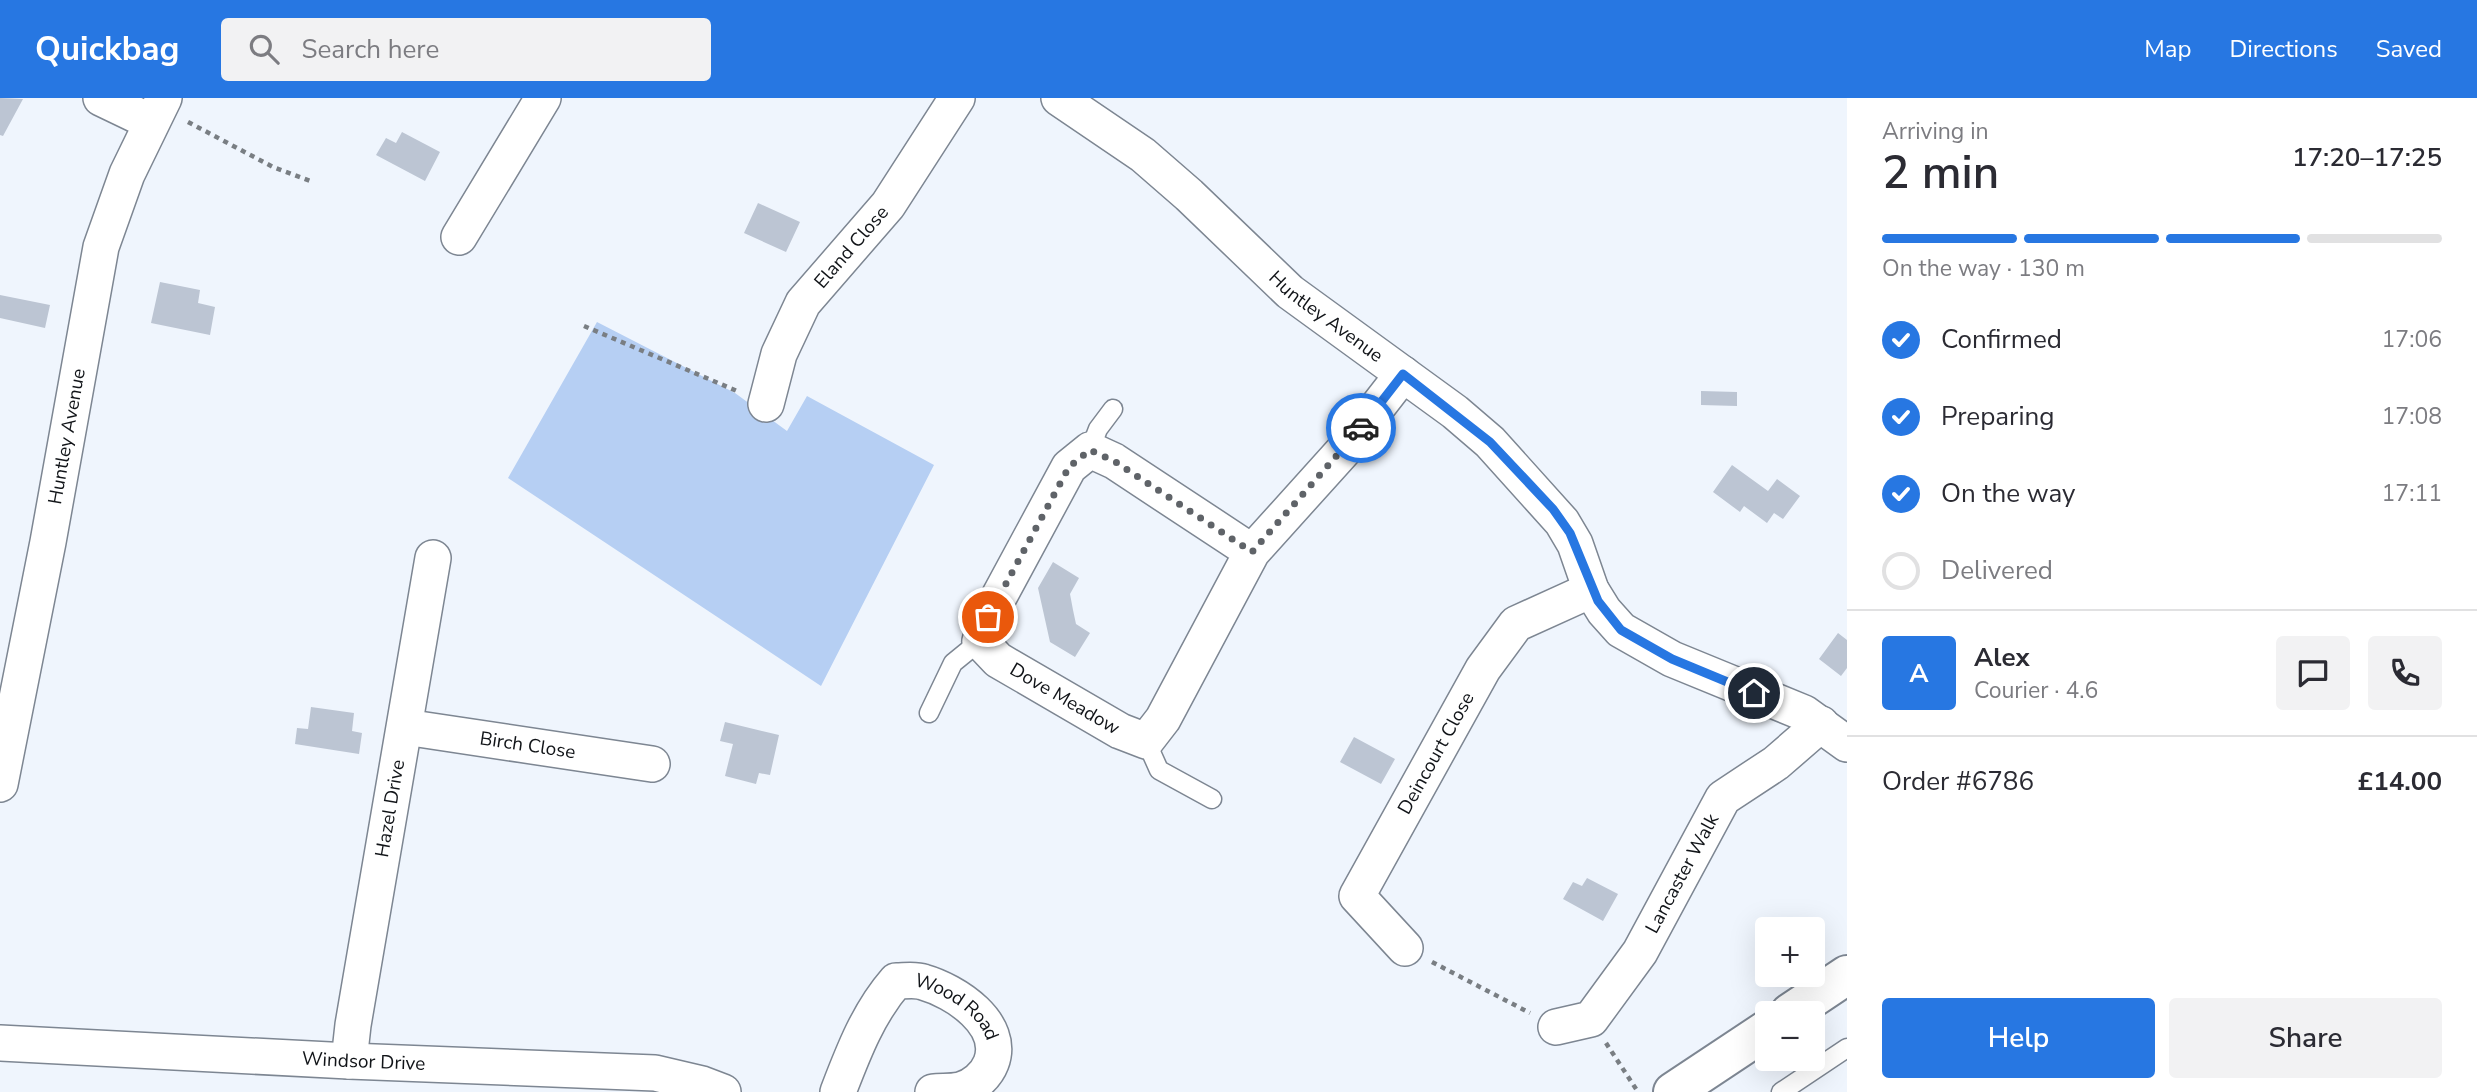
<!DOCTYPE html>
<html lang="en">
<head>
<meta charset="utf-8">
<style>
  :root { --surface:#fff; --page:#f2f2f3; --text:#2b2b33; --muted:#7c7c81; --line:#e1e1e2; --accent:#2777e2 }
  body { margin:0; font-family:"Nunito Sans",sans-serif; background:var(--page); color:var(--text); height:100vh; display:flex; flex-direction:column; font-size:26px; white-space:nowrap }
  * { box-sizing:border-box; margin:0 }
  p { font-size:23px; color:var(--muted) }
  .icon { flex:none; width:38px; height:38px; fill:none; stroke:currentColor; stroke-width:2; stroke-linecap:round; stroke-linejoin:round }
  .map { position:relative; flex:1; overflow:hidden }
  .panel { display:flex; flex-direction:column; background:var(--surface); width:630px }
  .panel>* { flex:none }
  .tools { position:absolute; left:1755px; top:819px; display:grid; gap:14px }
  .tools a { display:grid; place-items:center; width:70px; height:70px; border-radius:7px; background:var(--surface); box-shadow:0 7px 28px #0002; font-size:35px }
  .pin { position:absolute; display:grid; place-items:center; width:60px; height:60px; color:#fff; margin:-30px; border:4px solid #fff; border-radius:50%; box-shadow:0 2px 7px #0007 }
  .courier { position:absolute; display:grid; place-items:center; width:70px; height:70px; margin:-35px; border:5px solid #2777e2; border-radius:50%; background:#fff; color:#222; box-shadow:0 2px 9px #0007 }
  .headline em { font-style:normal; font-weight:600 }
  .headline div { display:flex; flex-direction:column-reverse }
  .headline { display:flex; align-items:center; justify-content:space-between; height:119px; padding:0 35px }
  h1 { font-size:46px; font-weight:600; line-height:52px }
  .bar { display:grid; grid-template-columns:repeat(4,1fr); gap:10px 7px; align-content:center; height:84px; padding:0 35px }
  .bar i { height:9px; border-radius:5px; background:var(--line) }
  .bar .selected { background:var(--accent) }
  .bar p { grid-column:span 4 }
  .line { display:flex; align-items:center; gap:18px; padding:0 35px; border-top:2px solid var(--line) }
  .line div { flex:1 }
  .round { display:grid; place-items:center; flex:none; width:74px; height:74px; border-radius:7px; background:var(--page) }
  ol { padding:0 35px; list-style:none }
  li { display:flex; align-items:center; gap:21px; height:77px }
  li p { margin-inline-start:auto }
  li .icon { padding:7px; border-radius:50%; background:var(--accent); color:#fff; stroke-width:4 }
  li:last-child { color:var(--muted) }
  li i { width:38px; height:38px; border:4px solid var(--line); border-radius:50% }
  .button { display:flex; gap:14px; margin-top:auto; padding:14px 35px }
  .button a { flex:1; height:80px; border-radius:7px; background:var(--accent); color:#fff; font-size:28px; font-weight:600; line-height:80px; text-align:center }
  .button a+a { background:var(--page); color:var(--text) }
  header { display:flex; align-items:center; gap:42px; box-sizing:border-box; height:98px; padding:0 35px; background:var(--accent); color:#fff }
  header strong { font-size:33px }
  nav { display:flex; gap:38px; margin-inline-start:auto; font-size:24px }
  .search { width:490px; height:63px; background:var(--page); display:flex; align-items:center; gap:18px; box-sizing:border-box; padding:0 24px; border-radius:7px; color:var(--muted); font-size:26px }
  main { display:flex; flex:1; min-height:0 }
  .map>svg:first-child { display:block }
  .green { fill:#b6cff3 }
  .building { fill:#bcc5d3 }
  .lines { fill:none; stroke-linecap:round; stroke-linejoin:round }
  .service-casing { stroke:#7d8692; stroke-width:21 }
  .minor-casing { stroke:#7d8692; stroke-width:38 }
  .primary-casing { stroke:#7d8692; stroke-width:42 }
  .path { stroke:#797e83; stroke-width:4.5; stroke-dasharray:5 5; stroke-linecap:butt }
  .service { stroke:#fff; stroke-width:18 }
  .minor { stroke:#fff; stroke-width:35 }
  .primary { stroke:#fff; stroke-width:38 }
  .done { stroke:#5f6368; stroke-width:7; stroke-dasharray:0 12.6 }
  .route { stroke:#2777e2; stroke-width:9 }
  .labels { text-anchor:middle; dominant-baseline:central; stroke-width:6; stroke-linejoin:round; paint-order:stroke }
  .street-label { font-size:19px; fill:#111418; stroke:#fff }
</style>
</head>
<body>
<header>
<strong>Quickbag</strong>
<div class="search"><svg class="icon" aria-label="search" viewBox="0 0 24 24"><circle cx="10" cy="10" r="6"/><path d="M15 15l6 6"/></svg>Search here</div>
<nav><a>Map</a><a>Directions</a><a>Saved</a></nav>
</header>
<main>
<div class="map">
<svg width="1847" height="994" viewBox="0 0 1847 994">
  <rect width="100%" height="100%" fill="#eff5fd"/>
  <path class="green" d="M597 224 735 295 787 333 807 298 934 367 821 588 508 380Z"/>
  <path class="building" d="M0 0 23 1 3 38 0 37Z
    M402 34 440 54 425 83 376 57 386 40 396 45Z
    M758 105 800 124 786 154 744 135Z
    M160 184 200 192 198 205 215 209 210 237 151 225Z
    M0 197 50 207 45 230 0 220Z
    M1701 293 1737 294V308L1701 307Z
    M1732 367 1768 393 1777 381 1800 398 1783 421 1774 415 1767 425 1744 408 1740 414 1713 394Z
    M1053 464 1079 480 1070 496 1073 512 1076 526 1090 535 1075 559 1050 544 1038 490Z
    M1838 535 1847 542V570L1841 578 1819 561Z
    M311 609 354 615 352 633 362 635 359 656 295 646 297 630 308 631Z
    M725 624 779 637 770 677 759 675 756 686 725 678 733 646 720 643Z
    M1354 639 1395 661 1381 686 1340 664Z
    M1587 780 1618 796 1603 823 1563 801 1573 784 1582 788Z"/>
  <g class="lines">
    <defs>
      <path id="service" d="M1090 352 1098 331 1113 311
        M929 615 953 565 980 543
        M1146 643 1159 672 1212 701
        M1781 994 1847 950"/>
      <g id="minor">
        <path d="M101 0 151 24"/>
        <path id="s1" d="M1059 0 1143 57 1189 97 1290 194 1455 314 1490 344 1562 424 1575 446 1591 492 1604 513 1621 532 1672 561 1804 615 1847 646"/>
        <path d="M459 139 543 0"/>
        <path id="s2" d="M766 306 779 256 803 205 888 107 957 0"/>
        <path id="s3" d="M1252 454 1114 363 1090 352 1069 369 988 519 980 543 998 562 1120 633 1146 643 1163 621 1252 454 1344 352 1403 276"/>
        <path id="s4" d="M405 629 652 666"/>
        <path id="s5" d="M0 686 48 444 101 149 127 76 164 0"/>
        <path id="s6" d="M1405 850 1357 798 1483 571 1516 526 1591 492"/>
        <path id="s7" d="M1556 929 1591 921 1640 854 1723 700 1776 665 1821 626"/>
        <path id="s8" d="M0 945 349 963 655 975 702 986 723 994"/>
        <path id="s9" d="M349 963 353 927 433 460"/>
        <path id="s10" d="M838 994C853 955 868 915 896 883 904 883 915 881 923 884 955 893 1006 926 991 965 986 978 973 989 960 992 951 994 941 993 933 994"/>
      </g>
      <path id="primary" d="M1790 915 1847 877
        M1673 994 1768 931"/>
    </defs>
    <use href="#service" class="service-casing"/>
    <use href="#minor" class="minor-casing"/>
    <use href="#primary" class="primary-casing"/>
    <path class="path" d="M188 24 273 69 313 84
      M584 228 737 293
      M1432 864 1530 915
      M1606 945 1638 994"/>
    <use href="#service" class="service"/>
    <use href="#minor" class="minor"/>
    <use href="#primary" class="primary"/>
  </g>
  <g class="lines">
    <path class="done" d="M988 519 1069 369 1090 352 1114 363 1252 454 1361 330"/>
    <path class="route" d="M1361 330 1403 276 1490 344 1553 411 1570 435 1598 503 1621 532 1672 561 1754 595"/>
  </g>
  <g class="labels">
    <g class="street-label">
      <text stroke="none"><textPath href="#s2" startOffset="182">Eland Close</textPath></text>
      <text stroke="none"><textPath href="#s1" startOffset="346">Huntley Avenue</textPath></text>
      <text stroke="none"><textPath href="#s5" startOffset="354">Huntley Avenue</textPath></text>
      <text stroke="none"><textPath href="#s3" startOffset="518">Dove Meadow</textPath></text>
      <text stroke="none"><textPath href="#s4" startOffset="124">Birch Close</textPath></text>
      <text stroke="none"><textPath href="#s6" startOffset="234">Deincourt Close</textPath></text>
      <text stroke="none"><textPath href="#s9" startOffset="256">Hazel Drive</textPath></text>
      <text stroke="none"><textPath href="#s7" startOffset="208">Lancaster Walk</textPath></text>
      <text stroke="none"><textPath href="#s10" startOffset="196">Wood Road</textPath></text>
      <text stroke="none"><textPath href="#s8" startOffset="364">Windsor Drive</textPath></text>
    </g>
  </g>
</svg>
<div class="tools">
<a>+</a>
<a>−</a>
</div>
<div class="pin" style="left:988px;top:519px;background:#ea580c"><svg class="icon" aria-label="bag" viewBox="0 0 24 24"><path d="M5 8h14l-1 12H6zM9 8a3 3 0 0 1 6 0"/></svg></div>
<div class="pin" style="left:1754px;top:595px;background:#1f2937"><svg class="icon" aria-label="home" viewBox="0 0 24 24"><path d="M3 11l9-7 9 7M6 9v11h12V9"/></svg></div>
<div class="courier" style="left:1361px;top:330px"><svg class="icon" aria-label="car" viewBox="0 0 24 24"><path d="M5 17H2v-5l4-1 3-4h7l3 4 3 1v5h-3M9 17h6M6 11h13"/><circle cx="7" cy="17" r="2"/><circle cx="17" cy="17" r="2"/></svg></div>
</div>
<section class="panel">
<div class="headline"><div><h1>2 min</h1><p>Arriving in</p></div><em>17:20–17:25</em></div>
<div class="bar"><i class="selected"></i><i class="selected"></i><i class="selected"></i><i></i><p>On the way · 130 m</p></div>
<ol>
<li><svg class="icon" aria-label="check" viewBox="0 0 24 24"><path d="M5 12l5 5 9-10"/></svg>Confirmed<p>17:06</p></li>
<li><svg class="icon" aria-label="check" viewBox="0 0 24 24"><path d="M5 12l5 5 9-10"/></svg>Preparing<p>17:08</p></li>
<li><svg class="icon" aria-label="check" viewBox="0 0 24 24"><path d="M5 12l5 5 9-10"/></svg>On the way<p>17:11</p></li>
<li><i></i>Delivered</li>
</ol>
<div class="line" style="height:126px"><b class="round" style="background:var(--accent);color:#fff">A</b><div><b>Alex</b><p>Courier · 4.6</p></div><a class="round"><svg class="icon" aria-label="chat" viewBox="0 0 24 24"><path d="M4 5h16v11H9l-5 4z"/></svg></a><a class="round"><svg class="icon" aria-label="phone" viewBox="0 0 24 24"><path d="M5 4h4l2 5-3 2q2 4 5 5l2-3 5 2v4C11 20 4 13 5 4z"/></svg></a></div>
<div class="line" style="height:91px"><div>Order #6786</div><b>£14.00</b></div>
<div class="button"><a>Help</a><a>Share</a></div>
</section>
</main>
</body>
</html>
